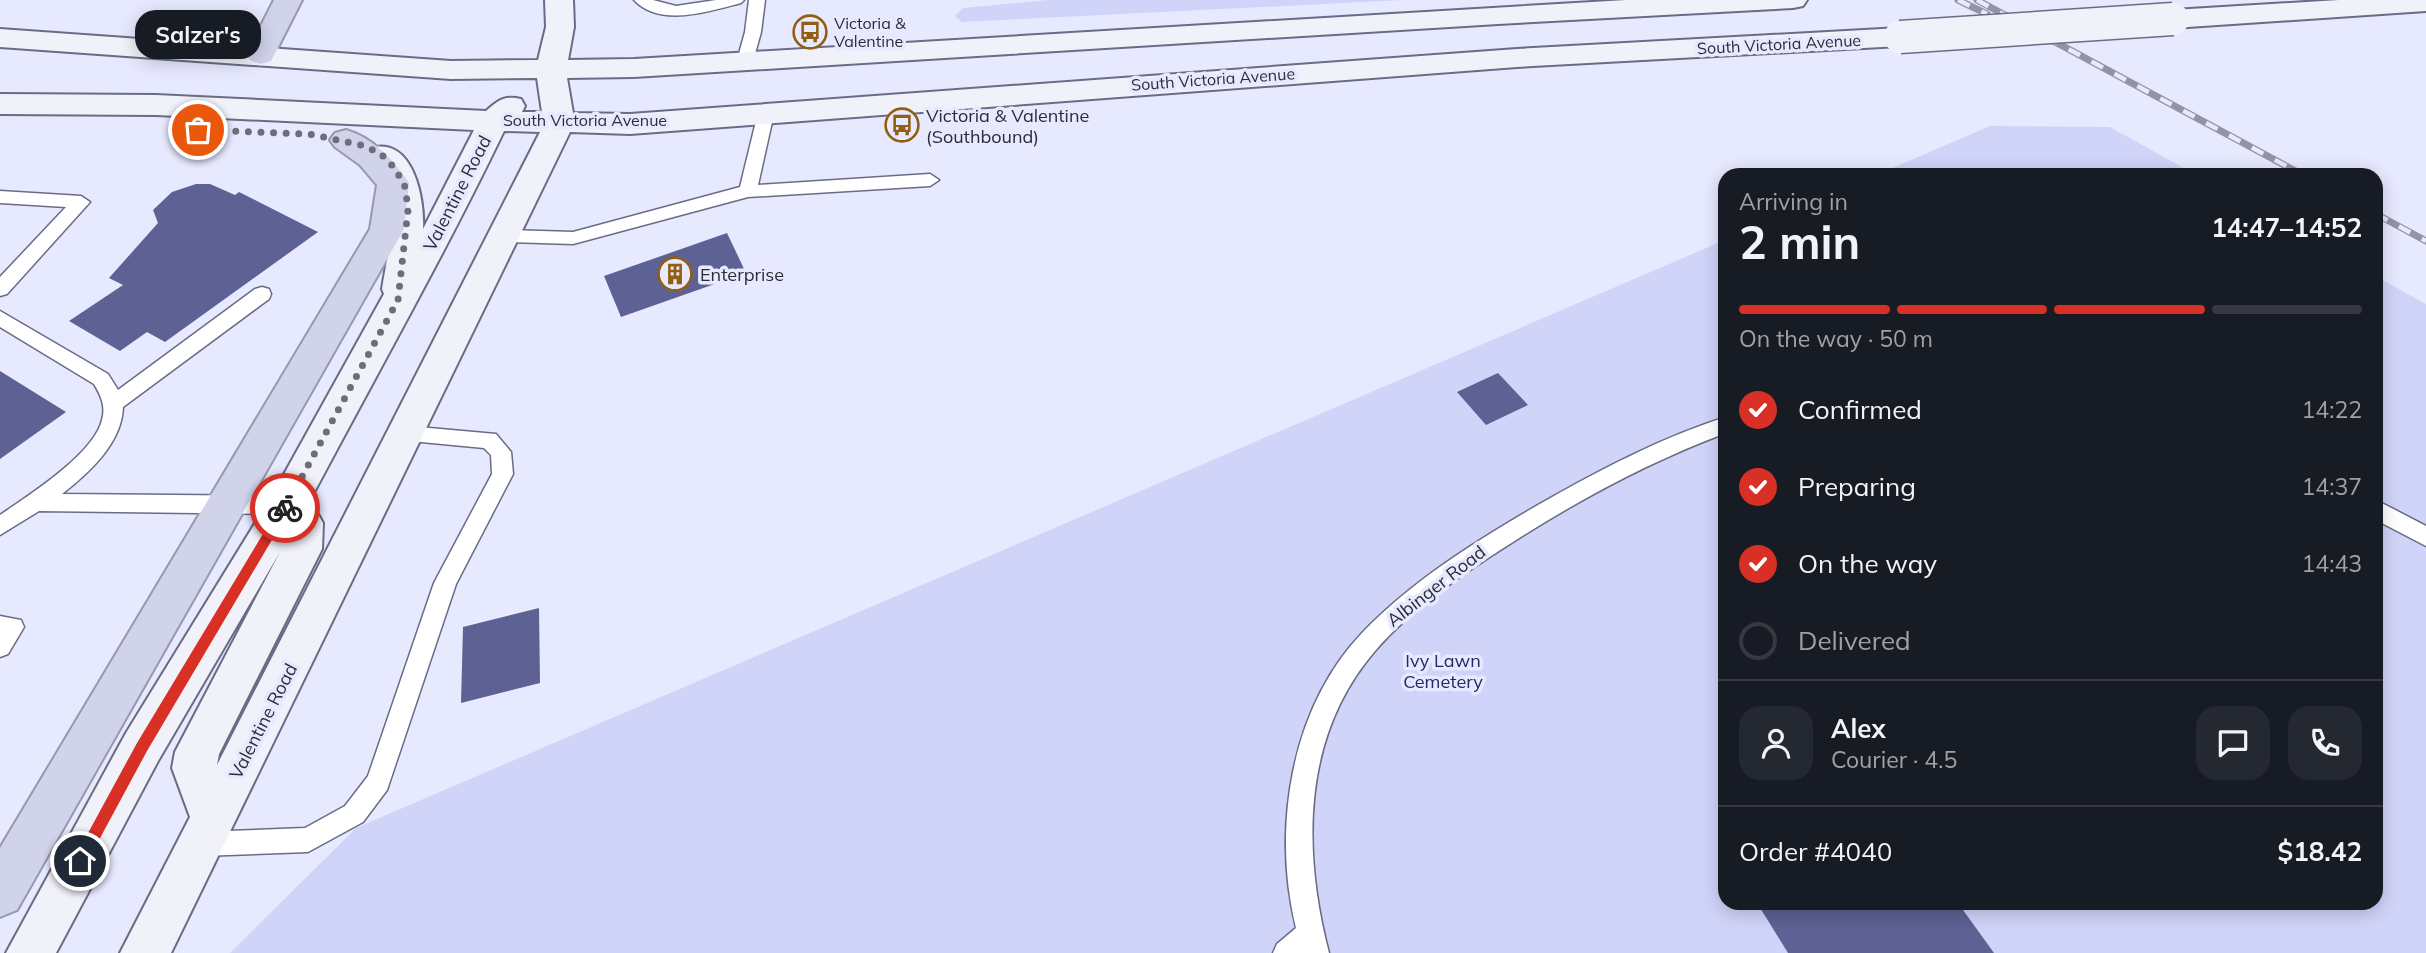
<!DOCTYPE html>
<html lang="en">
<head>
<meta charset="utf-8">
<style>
  :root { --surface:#171b24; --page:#242831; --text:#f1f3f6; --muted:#9ea1a6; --line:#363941; --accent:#d93025 }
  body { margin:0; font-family:Mulish,sans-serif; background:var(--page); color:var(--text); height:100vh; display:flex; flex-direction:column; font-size:26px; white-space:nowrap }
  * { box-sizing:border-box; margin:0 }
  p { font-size:23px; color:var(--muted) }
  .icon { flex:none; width:38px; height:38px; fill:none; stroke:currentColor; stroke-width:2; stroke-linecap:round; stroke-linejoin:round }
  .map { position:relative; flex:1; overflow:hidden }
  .sheet { position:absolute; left:1718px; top:168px; width:665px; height:742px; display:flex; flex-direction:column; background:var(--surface); border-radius:21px; box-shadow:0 4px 18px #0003 }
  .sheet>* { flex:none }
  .pin { position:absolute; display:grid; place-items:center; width:60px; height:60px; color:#fff; margin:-30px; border:4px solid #fff; border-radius:50%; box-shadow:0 2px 7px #0007 }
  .courier { position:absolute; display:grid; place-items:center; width:70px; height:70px; margin:-35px; border:5px solid #d93025; border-radius:50%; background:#fff; color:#222; box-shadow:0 2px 9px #0007 }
  .bubble { position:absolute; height:49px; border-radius:21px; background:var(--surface); box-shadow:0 4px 18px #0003; font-size:23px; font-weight:700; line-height:49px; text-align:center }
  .head em { font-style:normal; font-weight:700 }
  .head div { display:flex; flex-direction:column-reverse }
  .head { display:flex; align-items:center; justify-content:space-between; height:119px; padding:0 21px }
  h1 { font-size:46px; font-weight:700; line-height:52px }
  .bar { display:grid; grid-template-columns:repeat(4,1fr); gap:10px 7px; align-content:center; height:84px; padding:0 21px }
  .bar i { height:9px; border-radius:5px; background:var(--line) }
  .bar .on { background:var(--accent) }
  .bar p { grid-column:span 4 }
  .line { display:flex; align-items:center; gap:18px; padding:0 21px; border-top:2px solid var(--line) }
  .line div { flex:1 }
  .round { display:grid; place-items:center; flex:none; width:74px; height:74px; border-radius:21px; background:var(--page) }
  ol { padding:0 21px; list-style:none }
  li { display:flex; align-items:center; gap:21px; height:77px }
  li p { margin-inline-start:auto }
  li .icon { padding:7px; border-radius:50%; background:var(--accent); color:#fff; stroke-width:4 }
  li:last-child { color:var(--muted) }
  li i { width:38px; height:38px; border:4px solid var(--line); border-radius:50% }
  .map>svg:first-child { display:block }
  .green { fill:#d0d4f9 }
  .building { fill:#5d6194 }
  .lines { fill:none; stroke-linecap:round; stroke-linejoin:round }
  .lane-casing { stroke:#696c84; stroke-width:3 }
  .secondary-casing { stroke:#696c84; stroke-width:4 }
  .highway-casing { stroke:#9699ab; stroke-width:4 }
  .lane { fill:#fff; fill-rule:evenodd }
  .secondary { fill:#f1f2f9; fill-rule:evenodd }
  .highway { fill:#d0d3ea; fill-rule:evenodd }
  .rail-casing { stroke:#9294a5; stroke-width:7 }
  .rail { stroke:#e7e9ff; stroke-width:4.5; stroke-dasharray:13; stroke-linecap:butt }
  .secondary-bridge-casing { stroke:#696c84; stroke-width:35; stroke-linecap:butt }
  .secondary-bridge { stroke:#f1f2f9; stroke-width:32 }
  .route { fill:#d93025 }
  .done { stroke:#6d6e7c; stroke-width:7; stroke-dasharray:0 12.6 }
  .labels { text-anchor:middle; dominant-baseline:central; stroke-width:7; stroke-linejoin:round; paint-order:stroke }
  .far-poi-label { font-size:16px; fill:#2b2c36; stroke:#e7e9ff; text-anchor:start }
  .far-street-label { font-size:16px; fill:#2b2c36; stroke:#e7e9ff }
  .poi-label { font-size:18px; fill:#2b2c36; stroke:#e7e9ff; text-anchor:start }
  .street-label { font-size:18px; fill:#2b2c36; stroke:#e7e9ff }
  .park-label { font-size:18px; fill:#272465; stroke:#e7e9ff }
</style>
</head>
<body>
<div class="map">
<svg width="2426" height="953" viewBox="0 0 2426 953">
  <rect width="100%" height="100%" fill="#e7e9ff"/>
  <path class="green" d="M1048 0H1403L962 22 955 16 963 8Z
    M1990 126 2110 127 2196 175H1876Z
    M1725 240 1726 903H2376L2377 277 2426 304V953H230L356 828Z"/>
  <path class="building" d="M196 184H210L235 195 239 192 318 232 165 342 147 332 120 351 69 321 123 285 109 278 158 223 153 210 172 192Z
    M727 233 746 273 621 317 604 276Z
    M0 371 66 412 0 459Z
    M1498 373 1528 405 1486 425 1457 392Z
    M539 608 540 683 461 703 463 627Z
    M1757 903H1958L1994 953H1788Z"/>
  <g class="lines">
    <defs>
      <path id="lane" d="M634 0H653L676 6 716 0H744L741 3C710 11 660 28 634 0Z
        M749 0H765L761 32 753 61 745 66 737 61 745 32Z
        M766 108 774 113 758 185 930 174 939 180 930 186 748 197 573 244 505 242 499 240 496 236 499 232 505 230 573 232 740 187 758 113Z
        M0 191 81 196 90 202 7 294 0 296V277L66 207 0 203Z
        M262 287 269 289 271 294 269 299 123 407C122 443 89 473 62 494L287 496 295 499 298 505 295 511 287 514 39 511 0 535V515C28 496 94 454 102 420 106 406 101 396 94 384L0 327V311L108 374 118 390 255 289Z
        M1726 417V433C1651 461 1580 499 1513 542 1464 573 1413 607 1375 651 1302 736 1302 849 1329 953H1273L1277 944 1296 928C1272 829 1290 709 1362 633 1412 581 1476 541 1538 505 1598 471 1660 438 1726 417Z
        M407 426 496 434 511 452 513 474 456 584 387 790 363 822 308 852 201 856 192 853 188 844 192 835 201 832 305 828 345 806 368 776 434 583 492 474 491 455 484 448 400 440 397 434 400 428Z
        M2376 500 2426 526V546L2376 520Z
        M0 616 21 620 24 627 8 654 0 657Z"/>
      <path id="secondary" d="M545 0H573L574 27 568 60 634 59 1626 0H1807L1803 6 1793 8 1498 24 634 77 567 78 573 113 630 114 1517 49 1900 28 1910 31 1914 37 1910 43 1900 46 1517 67 630 134 570 132 171 953H120L190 817 172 768 175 752 280 552 158 761 56 953H6L126 733 273 494 384 294 382 289C387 256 399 215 386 183 382 172 372 165 366 155L371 148C413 136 425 199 423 229L474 130 156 115 0 114V94L156 95 486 111C498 100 505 95 521 99L525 106 522 112H542L537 78 451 79 0 47V29L451 61 538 60 546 27ZM504 131 540 132 217 765 219 754 322 549 323 523 310 500C375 377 444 256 504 131Z
        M2339 0H2426V11L2173 28 2163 25 2159 19 2163 13 2173 10Z"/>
      <path id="highway" d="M274 0H302L271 61 261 64 251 61 246 55Z
        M346 130C372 137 395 161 409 183L404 229 17 910 0 917V848L370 229 377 185 360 165 335 147 330 140 335 133Z"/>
    </defs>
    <use href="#lane" class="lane-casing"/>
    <use href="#secondary" class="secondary-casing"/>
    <use href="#highway" class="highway-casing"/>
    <use href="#lane" class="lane"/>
    <use href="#secondary" class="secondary"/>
    <use href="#highway" class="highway"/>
    <defs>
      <path id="rail" d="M1958 0 1987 14
        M1977 0 2303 175
        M2376 214 2426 241"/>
    </defs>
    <use href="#rail" class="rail-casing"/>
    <use href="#rail" class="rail"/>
    <defs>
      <path id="secondary-bridge" d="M1900 37 2173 19"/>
    </defs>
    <use href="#secondary-bridge" class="secondary-bridge-casing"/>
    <use href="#secondary-bridge" class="secondary-bridge"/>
  </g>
  <path class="route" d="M285 503 290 508 289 511 147 751 85 866H75V857L137 743 281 504Z"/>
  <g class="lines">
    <path class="done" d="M198 130 309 134 361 145 378 152 389 161 404 183 406 193 408 210 398 300 285 508"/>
  </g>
  <defs>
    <symbol id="bus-ring" viewBox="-11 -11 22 22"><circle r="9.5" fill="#e7e9ff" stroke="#925e11" stroke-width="1.5"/><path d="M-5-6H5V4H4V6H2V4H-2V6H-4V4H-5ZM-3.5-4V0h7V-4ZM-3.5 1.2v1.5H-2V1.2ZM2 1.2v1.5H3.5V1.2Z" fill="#925e11"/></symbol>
    <symbol id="building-ring" viewBox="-11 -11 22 22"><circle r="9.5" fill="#e7e9ff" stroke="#925e11" stroke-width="1.5"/><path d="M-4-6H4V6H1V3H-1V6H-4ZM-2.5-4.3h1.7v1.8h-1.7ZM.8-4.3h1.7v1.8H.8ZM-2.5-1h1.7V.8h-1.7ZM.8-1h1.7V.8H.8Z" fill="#925e11"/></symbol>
  </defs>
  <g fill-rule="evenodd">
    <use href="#bus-ring" x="791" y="13" width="38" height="38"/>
    <use href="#bus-ring" x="883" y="106" width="38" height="38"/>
    <use href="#building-ring" x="656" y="255" width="38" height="38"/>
  </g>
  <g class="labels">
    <g class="far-poi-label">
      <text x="834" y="23">Victoria &amp;<tspan x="834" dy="18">Valentine</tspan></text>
    </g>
    <g class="far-street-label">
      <text transform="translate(1779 44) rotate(-3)">South Victoria Avenue</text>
      <text transform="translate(1213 79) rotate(-4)">South Victoria Avenue</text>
      <text x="585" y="120">South Victoria Avenue</text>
    </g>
    <g class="poi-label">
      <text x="926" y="115">Victoria &amp; Valentine<tspan x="926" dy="21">(Southbound)</tspan></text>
      <text x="700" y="274">Enterprise</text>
    </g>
    <g class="street-label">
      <text transform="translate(457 193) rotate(-63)">Valentine Road</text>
      <text transform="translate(1436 586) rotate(-38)">Albinger Road</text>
      <text transform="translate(263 721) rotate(-63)">Valentine Road</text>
    </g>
    <g class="park-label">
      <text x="1443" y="660">Ivy Lawn<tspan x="1443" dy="21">Cemetery</tspan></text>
    </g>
  </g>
</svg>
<div class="pin" style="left:198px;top:130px;background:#ea580c"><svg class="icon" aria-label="bag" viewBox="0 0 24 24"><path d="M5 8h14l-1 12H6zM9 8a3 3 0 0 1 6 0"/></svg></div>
<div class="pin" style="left:80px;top:861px;background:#1f2937"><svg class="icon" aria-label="home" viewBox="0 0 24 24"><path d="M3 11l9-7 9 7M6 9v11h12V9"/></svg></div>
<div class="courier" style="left:285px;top:508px"><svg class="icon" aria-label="bike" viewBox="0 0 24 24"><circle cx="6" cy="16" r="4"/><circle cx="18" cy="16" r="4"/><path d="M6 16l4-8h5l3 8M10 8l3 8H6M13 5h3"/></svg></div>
<div class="bubble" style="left:135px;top:10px;width:126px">Salzer's</div>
<section class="sheet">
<div class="head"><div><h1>2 min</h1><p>Arriving in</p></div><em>14:47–14:52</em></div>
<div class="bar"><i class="on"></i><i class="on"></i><i class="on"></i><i></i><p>On the way · 50 m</p></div>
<ol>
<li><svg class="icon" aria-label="check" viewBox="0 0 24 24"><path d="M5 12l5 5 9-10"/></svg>Confirmed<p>14:22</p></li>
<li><svg class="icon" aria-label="check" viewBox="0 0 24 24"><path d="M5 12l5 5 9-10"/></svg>Preparing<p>14:37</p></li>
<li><svg class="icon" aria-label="check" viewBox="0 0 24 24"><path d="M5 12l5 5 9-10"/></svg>On the way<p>14:43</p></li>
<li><i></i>Delivered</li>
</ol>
<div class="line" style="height:126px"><a class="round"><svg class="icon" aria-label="person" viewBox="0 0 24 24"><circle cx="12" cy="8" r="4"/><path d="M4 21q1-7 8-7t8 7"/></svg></a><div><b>Alex</b><p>Courier · 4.5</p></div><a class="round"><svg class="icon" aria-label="chat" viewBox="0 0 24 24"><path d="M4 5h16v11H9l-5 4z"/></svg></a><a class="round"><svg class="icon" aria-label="phone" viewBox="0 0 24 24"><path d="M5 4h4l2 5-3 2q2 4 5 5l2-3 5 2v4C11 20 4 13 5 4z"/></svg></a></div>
<div class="line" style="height:91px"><div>Order #4040</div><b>$18.42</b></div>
</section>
</div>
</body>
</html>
